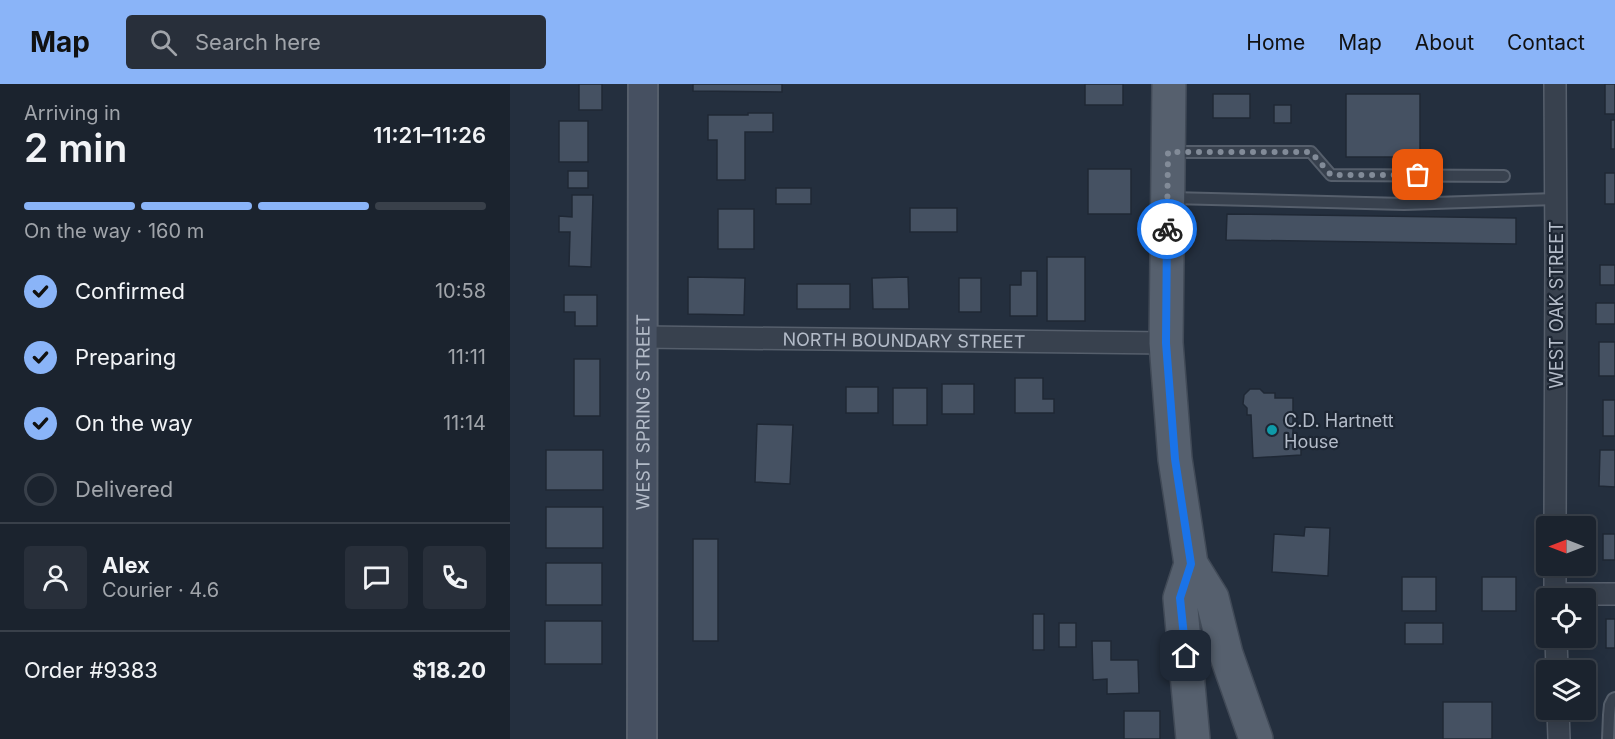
<!DOCTYPE html>
<html lang="en">
<head>
<meta charset="utf-8">
<style>
  :root { --surface:#1b232e; --page:#282f3a; --text:#f1f3f6; --muted:#a0a4aa; --line:#39404a; --accent:#8ab4f8 }
  body { margin:0; font-family:Inter,sans-serif; background:var(--page); color:var(--text); height:100vh; display:flex; flex-direction:column; font-size:22px; white-space:nowrap }
  * { box-sizing:border-box; margin:0 }
  p { font-size:20px; color:var(--muted) }
  .icon { flex:none; width:33px; height:33px; fill:none; stroke:currentColor; stroke-width:2; stroke-linecap:round; stroke-linejoin:round }
  .map { position:relative; flex:1; overflow:hidden }
  .panel { display:flex; flex-direction:column; background:var(--surface); width:510px }
  .panel>* { flex:none }
  .needle { width:39px; rotate:270deg }
  .fabs { position:absolute; left:1026px; top:432px; display:grid; gap:12px }
  .fabs a { display:grid; place-items:center; width:60px; height:60px; border-radius:6px; background:var(--surface); box-shadow:0 3px 15px #0003,0 0 0 2px var(--line); font-size:30px }
  .pin { position:absolute; display:grid; place-items:center; width:51px; height:51px; color:#fff; margin:-26px; border-radius:12px; box-shadow:0 3px 9px #0006 }
  .courier { position:absolute; display:grid; place-items:center; width:60px; height:60px; margin:-30px; border:4px solid #1a73e8; border-radius:50%; background:#fff; color:#222; box-shadow:0 2px 8px #0007 }
  .headline em { font-style:normal; font-weight:600 }
  .headline div { display:flex; flex-direction:column-reverse }
  .headline { display:flex; align-items:center; justify-content:space-between; height:102px; padding:0 24px }
  h1 { font-size:39px; font-weight:600; line-height:45px }
  .bar { display:grid; grid-template-columns:repeat(4,1fr); gap:9px 6px; align-content:center; height:72px; padding:0 24px }
  .bar i { height:8px; border-radius:4px; background:var(--line) }
  .bar .selected { background:var(--accent) }
  .bar p { grid-column:span 4 }
  .line { display:flex; align-items:center; gap:15px; padding:0 24px; border-top:2px solid var(--line) }
  .line div { flex:1 }
  .round { display:grid; place-items:center; flex:none; width:63px; height:63px; border-radius:6px; background:var(--page) }
  ol { padding:0 24px; list-style:none }
  li { display:flex; align-items:center; gap:18px; height:66px }
  li p { margin-inline-start:auto }
  li .icon { padding:6px; border-radius:50%; background:var(--accent); color:#111; stroke-width:4 }
  li:last-child { color:var(--muted) }
  li i { width:33px; height:33px; border:3px solid var(--line); border-radius:50% }
  header { display:flex; align-items:center; gap:36px; box-sizing:border-box; height:84px; padding:0 30px; background:var(--accent); color:#111 }
  header strong { font-size:28px }
  nav { display:flex; gap:33px; margin-inline-start:auto; font-size:21px }
  .search { width:420px; height:54px; background:var(--page); display:flex; align-items:center; gap:15px; box-sizing:border-box; padding:0 21px; border-radius:6px; color:var(--muted); font-size:22px }
  main { display:flex; flex:1; min-height:0 }
  .map>svg:first-child { display:block }
  .building { fill:#455162; stroke:#1f2835; stroke-width:1.5 }
  .lines { fill:none; stroke-linecap:round; stroke-linejoin:round }
  .lane-casing { stroke:#565f6c; stroke-width:14 }
  .street-casing { stroke:#565f6c; stroke-width:24 }
  .secondary-casing { stroke:#565f6c; stroke-width:32 }
  .primary-casing { stroke:#414a57; stroke-width:36 }
  .lane { stroke:#38414e; stroke-width:10 }
  .street { stroke:#38414e; stroke-width:21 }
  .secondary { stroke:#465061; stroke-width:28 }
  .primary { stroke:#56606e; stroke-width:33 }
  .done { stroke:#828b98; stroke-width:6; stroke-dasharray:0 10.8 }
  .route { stroke:#1a73e8; stroke-width:8 }
  .culture-dot { fill:#0f9aa8; stroke:#1d2633; stroke-width:2 }
  .labels { text-anchor:middle; dominant-baseline:central; stroke-width:4.5; stroke-linejoin:round; paint-order:stroke }
  .street-label { font-size:18px; fill:#b4bcc9; stroke:#1d2633 }
  .poi-label { font-size:18px; fill:#b4bcc9; stroke:#1d2633; text-anchor:start }
</style>
</head>
<body>
<header>
<strong>Map</strong>
<div class="search"><svg class="icon" aria-label="search" viewBox="0 0 24 24"><circle cx="10" cy="10" r="6"/><path d="M15 15l6 6"/></svg>Search here</div>
<nav><a>Home</a><a>Map</a><a>About</a><a>Contact</a></nav>
</header>
<main>
<section class="panel">
<div class="headline"><div><h1>2 min</h1><p>Arriving in</p></div><em>11:21–11:26</em></div>
<div class="bar"><i class="selected"></i><i class="selected"></i><i class="selected"></i><i></i><p>On the way · 160 m</p></div>
<ol>
<li><svg class="icon" aria-label="check" viewBox="0 0 24 24"><path d="M5 12l5 5 9-10"/></svg>Confirmed<p>10:58</p></li>
<li><svg class="icon" aria-label="check" viewBox="0 0 24 24"><path d="M5 12l5 5 9-10"/></svg>Preparing<p>11:11</p></li>
<li><svg class="icon" aria-label="check" viewBox="0 0 24 24"><path d="M5 12l5 5 9-10"/></svg>On the way<p>11:14</p></li>
<li><i></i>Delivered</li>
</ol>
<div class="line" style="height:108px"><a class="round"><svg class="icon" aria-label="person" viewBox="0 0 24 24"><circle cx="12" cy="8" r="4"/><path d="M4 21q1-7 8-7t8 7"/></svg></a><div><b>Alex</b><p>Courier · 4.6</p></div><a class="round"><svg class="icon" aria-label="chat" viewBox="0 0 24 24"><path d="M4 5h16v11H9l-5 4z"/></svg></a><a class="round"><svg class="icon" aria-label="phone" viewBox="0 0 24 24"><path d="M5 4h4l2 5-3 2q2 4 5 5l2-3 5 2v4C11 20 4 13 5 4z"/></svg></a></div>
<div class="line" style="height:78px"><div>Order #9383</div><b>$18.20</b></div>
</section>
<div class="map">
<svg width="1105" height="655" viewBox="0 0 1105 655">
  <rect width="100%" height="100%" fill="#242f3e"/>
  <path class="building" d="M69 0H92V26H69Z
    M183 0H272V8L183 7Z
    M575 0H613V21H575Z
    M1095 0H1105V30H1095Z
    M703 10H740V34H703Z
    M836 10H910V73H836Z
    M764 21H781V39H764Z
    M238 29H263V48H235V96H207V56H198V31H238Z
    M1101 36H1105V65H1101Z
    M49 37H78V78H49Z
    M578 85H621V130H578Z
    M58 87H78V104H58Z
    M1095 89H1105V120H1095Z
    M266 104H301V120H266Z
    M62 111H83L81 183 59 182 60 148H49V132L62 133Z
    M400 124H447V148H400Z
    M208 125H244V165H208Z
    M717 130 1006 134V160L716 156Z
    M537 173H575V237H537Z
    M1090 181H1105V201H1090Z
    M511 187H527V232H500V201H511Z
    M178 193 235 194 234 231 178 230Z
    M398 193 399 225H363L362 194Z
    M449 194H471V228H449Z
    M287 200H340V225H287Z
    M54 211H87V242H65V228H54Z
    M1086 219H1105V240H1086Z
    M1089 258H1105V292H1089Z
    M64 275H90V332H64Z
    M505 294H533V315H544V329H505Z
    M432 300H464V330H432Z
    M336 303H368V329H336Z
    M383 304H417V341H383Z
    M740 305H750L754 309H765V314H783V353H791V371L743 374 741 331H737V324L733 320 734 311Z
    M1093 316H1105V352H1093Z
    M247 340 283 341 280 400 245 398Z
    M36 366H93V406H36Z
    M1090 366H1105V403L1089 402Z
    M36 423H93V464H36Z
    M795 443 820 444 818 492 762 488 764 450 794 452Z
    M1093 450H1105V476H1093Z
    M183 455H208V557H183Z
    M36 479H92V521H36Z
    M892 493H926V527H892Z
    M972 493H1006V527H972Z
    M523 530H534V566H523Z
    M1096 535H1105V564H1096Z
    M35 537H92V580H35Z
    M549 539H566V563H549Z
    M895 539H933V560H895Z
    M582 557H601V576H628L629 609 597 610V595L583 596Z
    M933 618H982V655H933Z
    M614 627H650V655H614Z"/>
  <g class="lines">
    <defs>
      <path id="lane" d="M662 68H801L821 91 994 92
        M661 114 894 120 1046 115
        M1098 655 1099 631 1100 621 1103 615 1105 614"/>
      <g id="street">
        <path d="M1045 0 1046 175 1045 442"/>
        <path id="s1" d="M133 253 656 259"/>
        <path d="M1045 510H1105"/>
        <path d="M1045 514V482"/>
        <path d="M1046 554 1047 586"/>
        <path d="M1048 626 1049 655"/>
      </g>
      <g id="secondary">
        <path id="s2" d="M132 655 133 0"/>
      </g>
      <path id="primary" d="M659 0 656 259 665 375 681 480 702 514 716 570 746 655
        M681 480 670 514 683 655"/>
    </defs>
    <use href="#lane" class="lane-casing"/>
    <use href="#street" class="street-casing"/>
    <use href="#secondary" class="secondary-casing"/>
    <use href="#primary" class="primary-casing"/>
    <use href="#lane" class="lane"/>
    <use href="#street" class="street"/>
    <use href="#secondary" class="secondary"/>
    <use href="#primary" class="primary"/>
  </g>
  <g class="lines">
    <path class="done" d="M657 145 658 68H801L821 91H908"/>
    <path class="route" d="M657 145 656 259 665 375 681 480 670 514 676 572"/>
  </g>
  <circle class="culture-dot" cx="762" cy="346" r="6"/>
  <g class="labels">
    <g class="street-label">
      <text transform="translate(1046 221) rotate(-90)">WEST OAK STREET</text>
      <text stroke="none"><textPath href="#s1" startOffset="261">NORTH BOUNDARY STREET</textPath></text>
      <text stroke="none"><textPath href="#s2" startOffset="327">WEST SPRING STREET</textPath></text>
    </g>
    <g class="poi-label">
      <text x="774" y="336">C.D. Hartnett<tspan x="774" dy="21">House</tspan></text>
    </g>
  </g>
</svg>
<div class="fabs">
<a><svg class="needle" viewBox="-14 -14 28 28"><path d="M0-13l5 13h-10z" fill="#e53935"/><path d="M0 13l5-13h-10z" fill="#a0a4aa"/></svg></a>
<a><svg class="icon" aria-label="locate" viewBox="0 0 24 24"><circle cx="12" cy="12" r="6"/><path d="M12 2v4M12 18v4M2 12h4M18 12h4"/></svg></a>
<a><svg class="icon" aria-label="layers" viewBox="0 0 24 24"><path d="M12 4l9 5-9 5-9-5zM3 14l9 5 9-5"/></svg></a>
</div>
<div class="pin" style="left:908px;top:91px;background:#ea580c"><svg class="icon" aria-label="bag" viewBox="0 0 24 24"><path d="M5 8h14l-1 12H6zM9 8a3 3 0 0 1 6 0"/></svg></div>
<div class="pin" style="left:676px;top:572px;background:#1f2937"><svg class="icon" aria-label="home" viewBox="0 0 24 24"><path d="M3 11l9-7 9 7M6 9v11h12V9"/></svg></div>
<div class="courier" style="left:657px;top:145px"><svg class="icon" aria-label="bike" viewBox="0 0 24 24"><circle cx="6" cy="16" r="4"/><circle cx="18" cy="16" r="4"/><path d="M6 16l4-8h5l3 8M10 8l3 8H6M13 5h3"/></svg></div>
</div>
</main>
</body>
</html>
